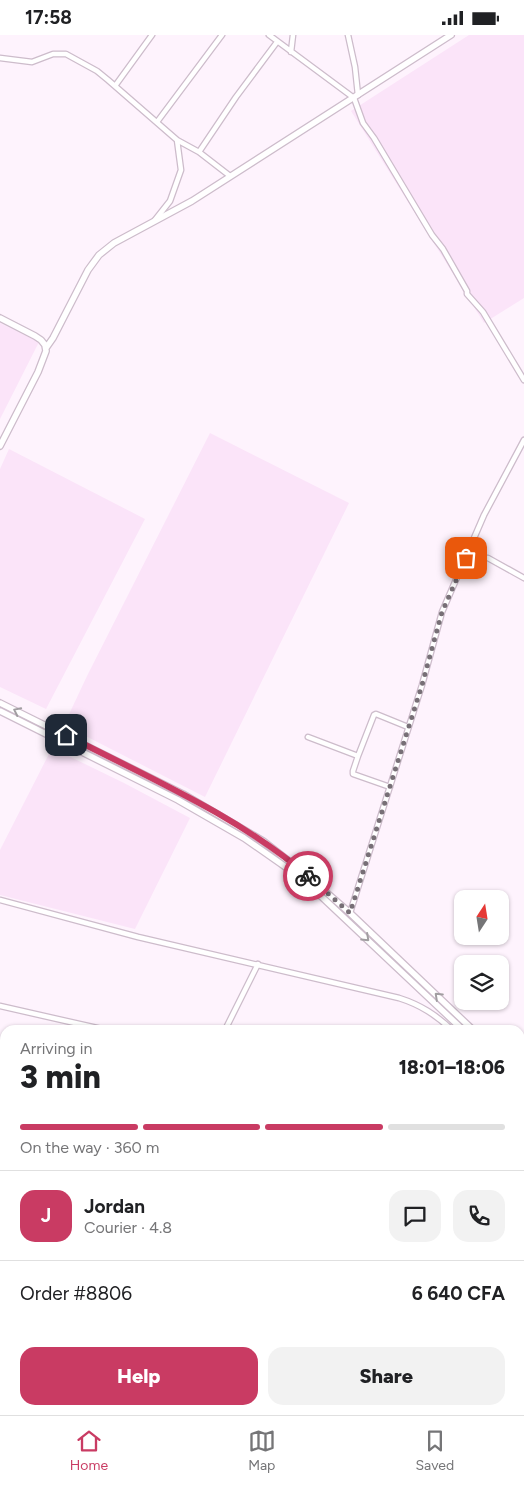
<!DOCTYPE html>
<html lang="en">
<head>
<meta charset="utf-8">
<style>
  :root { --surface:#fff; --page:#f2f2f2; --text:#202124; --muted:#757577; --line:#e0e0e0; --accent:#c93b63 }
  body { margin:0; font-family:Figtree,sans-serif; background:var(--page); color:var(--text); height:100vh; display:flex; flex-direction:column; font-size:19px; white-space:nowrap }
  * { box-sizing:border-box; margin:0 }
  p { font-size:16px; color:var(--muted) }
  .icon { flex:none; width:28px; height:28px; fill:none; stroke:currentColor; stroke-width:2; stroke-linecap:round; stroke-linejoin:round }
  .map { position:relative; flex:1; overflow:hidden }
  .panel { position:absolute; left:0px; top:990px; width:525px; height:390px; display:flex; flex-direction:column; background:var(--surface); border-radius:15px 15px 0 0; box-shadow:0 1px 4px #0004 }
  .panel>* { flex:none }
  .needle { width:32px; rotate:12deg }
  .fabs { position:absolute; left:454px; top:855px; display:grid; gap:10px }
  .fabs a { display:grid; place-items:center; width:55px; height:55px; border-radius:10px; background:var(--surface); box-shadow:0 1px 4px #0004; font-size:25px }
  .pin { position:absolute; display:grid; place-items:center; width:42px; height:42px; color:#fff; margin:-21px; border-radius:10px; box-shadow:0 2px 8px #0006 }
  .courier { position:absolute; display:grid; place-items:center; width:50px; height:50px; margin:-25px; border:4px solid #c93b63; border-radius:50%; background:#fff; color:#222; box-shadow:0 1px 6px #0007 }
  .overview em { font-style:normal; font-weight:800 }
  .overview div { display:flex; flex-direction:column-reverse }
  .overview { display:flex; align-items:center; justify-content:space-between; height:85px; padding:0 20px }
  h1 { font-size:32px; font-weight:800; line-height:38px }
  .bar { display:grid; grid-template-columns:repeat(4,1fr); gap:8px 5px; align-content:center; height:60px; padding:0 20px }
  .bar i { height:6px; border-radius:4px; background:var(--line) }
  .bar .on { background:var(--accent) }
  .bar p { grid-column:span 4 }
  .line { display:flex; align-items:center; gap:12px; padding:0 20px; border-top:1px solid var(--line) }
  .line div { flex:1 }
  .round { display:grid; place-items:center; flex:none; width:52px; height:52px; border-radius:15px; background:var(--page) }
  .button { display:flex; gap:10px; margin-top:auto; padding:10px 20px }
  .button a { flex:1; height:58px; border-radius:15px; background:var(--accent); color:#fff; font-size:20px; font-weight:800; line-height:58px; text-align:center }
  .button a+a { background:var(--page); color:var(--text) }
  .status { display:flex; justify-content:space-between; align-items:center; height:35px; padding:0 25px; background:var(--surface); direction:ltr }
  .status svg { height:14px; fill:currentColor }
  .tab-bar { display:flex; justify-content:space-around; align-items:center; height:70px; border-top:1px solid var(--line); background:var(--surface); font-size:14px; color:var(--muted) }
  .tab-bar a { display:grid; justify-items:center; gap:2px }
  .tab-bar .on { color:var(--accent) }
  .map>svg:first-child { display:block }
  .built { fill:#fbe4f9 }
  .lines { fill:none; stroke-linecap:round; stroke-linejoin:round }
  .street-casing { stroke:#cdbccb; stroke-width:7 }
  .secondary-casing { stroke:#cdbccb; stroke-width:8 }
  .street { stroke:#fff; stroke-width:4.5 }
  .secondary { stroke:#fff; stroke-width:5.5 }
  .oneway { stroke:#a19ea1 }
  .done { stroke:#776f76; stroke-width:5; stroke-dasharray:0 9 }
  .route { stroke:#c93b63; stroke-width:6 }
</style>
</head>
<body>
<div class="status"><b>17:58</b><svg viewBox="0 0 49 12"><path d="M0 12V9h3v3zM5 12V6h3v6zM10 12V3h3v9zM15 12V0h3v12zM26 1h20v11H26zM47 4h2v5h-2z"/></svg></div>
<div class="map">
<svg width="524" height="1380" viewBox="0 0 524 1380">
  <rect width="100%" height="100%" fill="#fef3fd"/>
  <path class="built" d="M469 0H524V263L484 288 351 76Z
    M0 288 39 307 0 384Z
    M210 398 349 468 205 762 64 690 87 641Z
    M9 414 145 484 46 674 0 652V434Z
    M52 713 124 748 190 783 135 894 0 860V815Z"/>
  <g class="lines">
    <defs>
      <path id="street" d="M269 0 354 63 363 88 374 103 432 200 443 214 467 256V259L483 277 524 345
        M348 0 355 32 358 60
        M291 17 293 0
        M0 23 32 27 53 19H66L97 36 108 45 177 105 181 135 170 166 155 185
        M115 51 152 0
        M157 87 222 0
        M177 105 199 117 236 62 277 7
        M199 117 230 141
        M467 523H488L524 543
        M308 702 358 721 353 736V739L390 752
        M358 721 374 680 376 679 408 692
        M0 865 138 902 399 963C421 970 436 980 452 995
        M350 878 422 650 442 577 484 480 524 405
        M0 971 106 995
        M225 995 258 929
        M520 1057 524 1061
        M0 1371 5 1372
        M40 1380 43 1375"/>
      <path id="secondary" d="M0 283 35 301 41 305 45 310 46 316 38 337 0 411
        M46 313 53 303 88 235 99 220 114 208 192 166 451 0
        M0 668 183 759 263 806 304 838 350 878 473 995
        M0 676 178 765 244 803 287 833 323 863 463 995
        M520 1039 524 1043
        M520 1048 524 1052"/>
    </defs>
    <use href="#street" class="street-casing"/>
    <use href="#secondary" class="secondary-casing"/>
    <use href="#street" class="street"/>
    <use href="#secondary" class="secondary"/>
  </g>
  <defs><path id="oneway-chevron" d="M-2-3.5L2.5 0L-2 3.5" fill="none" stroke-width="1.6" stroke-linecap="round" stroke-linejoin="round" transform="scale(1.25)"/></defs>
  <g class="oneway">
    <use href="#oneway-chevron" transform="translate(17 676) rotate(-154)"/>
    <use href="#oneway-chevron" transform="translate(366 903) rotate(43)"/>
    <use href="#oneway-chevron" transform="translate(438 961) rotate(-137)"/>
  </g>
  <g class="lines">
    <path class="done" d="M308 841 350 878 422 650 442 577 466 523"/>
    <path class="route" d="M66 700C149 743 237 780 308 841"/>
  </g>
</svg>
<div class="fabs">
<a><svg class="needle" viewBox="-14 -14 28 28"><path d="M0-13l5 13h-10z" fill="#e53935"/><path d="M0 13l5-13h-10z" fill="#757577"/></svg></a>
<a><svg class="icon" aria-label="layers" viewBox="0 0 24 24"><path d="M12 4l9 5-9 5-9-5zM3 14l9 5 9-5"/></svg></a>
</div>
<div class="pin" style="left:466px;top:523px;background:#ea580c"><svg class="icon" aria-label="bag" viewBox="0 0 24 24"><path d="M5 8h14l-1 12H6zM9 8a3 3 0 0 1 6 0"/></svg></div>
<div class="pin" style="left:66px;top:700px;background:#1f2937"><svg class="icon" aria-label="home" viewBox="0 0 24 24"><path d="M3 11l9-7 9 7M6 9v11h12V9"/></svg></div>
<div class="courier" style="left:308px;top:841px"><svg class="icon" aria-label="bike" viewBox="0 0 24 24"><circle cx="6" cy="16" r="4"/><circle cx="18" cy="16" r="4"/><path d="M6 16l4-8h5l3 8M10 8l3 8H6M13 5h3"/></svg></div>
<section class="panel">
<div class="overview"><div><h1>3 min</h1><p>Arriving in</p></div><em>18:01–18:06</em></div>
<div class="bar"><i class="on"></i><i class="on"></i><i class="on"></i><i></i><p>On the way · 360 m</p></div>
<div class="line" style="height:90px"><b class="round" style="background:var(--accent);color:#fff">J</b><div><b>Jordan</b><p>Courier · 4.8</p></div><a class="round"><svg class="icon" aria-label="chat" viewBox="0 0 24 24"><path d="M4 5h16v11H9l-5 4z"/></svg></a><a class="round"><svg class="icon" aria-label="phone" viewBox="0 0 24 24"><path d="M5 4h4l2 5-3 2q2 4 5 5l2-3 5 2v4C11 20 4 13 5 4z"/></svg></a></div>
<div class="line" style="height:65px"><div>Order #8806</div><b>6 640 CFA</b></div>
<div class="button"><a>Help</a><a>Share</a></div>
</section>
</div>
<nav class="tab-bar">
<a class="on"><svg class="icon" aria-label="home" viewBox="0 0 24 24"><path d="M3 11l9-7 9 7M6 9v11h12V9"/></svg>Home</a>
<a><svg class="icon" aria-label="map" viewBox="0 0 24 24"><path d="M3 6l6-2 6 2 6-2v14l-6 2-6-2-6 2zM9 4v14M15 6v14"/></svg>Map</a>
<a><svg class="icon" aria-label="saved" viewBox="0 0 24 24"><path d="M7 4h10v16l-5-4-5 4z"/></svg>Saved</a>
</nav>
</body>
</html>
